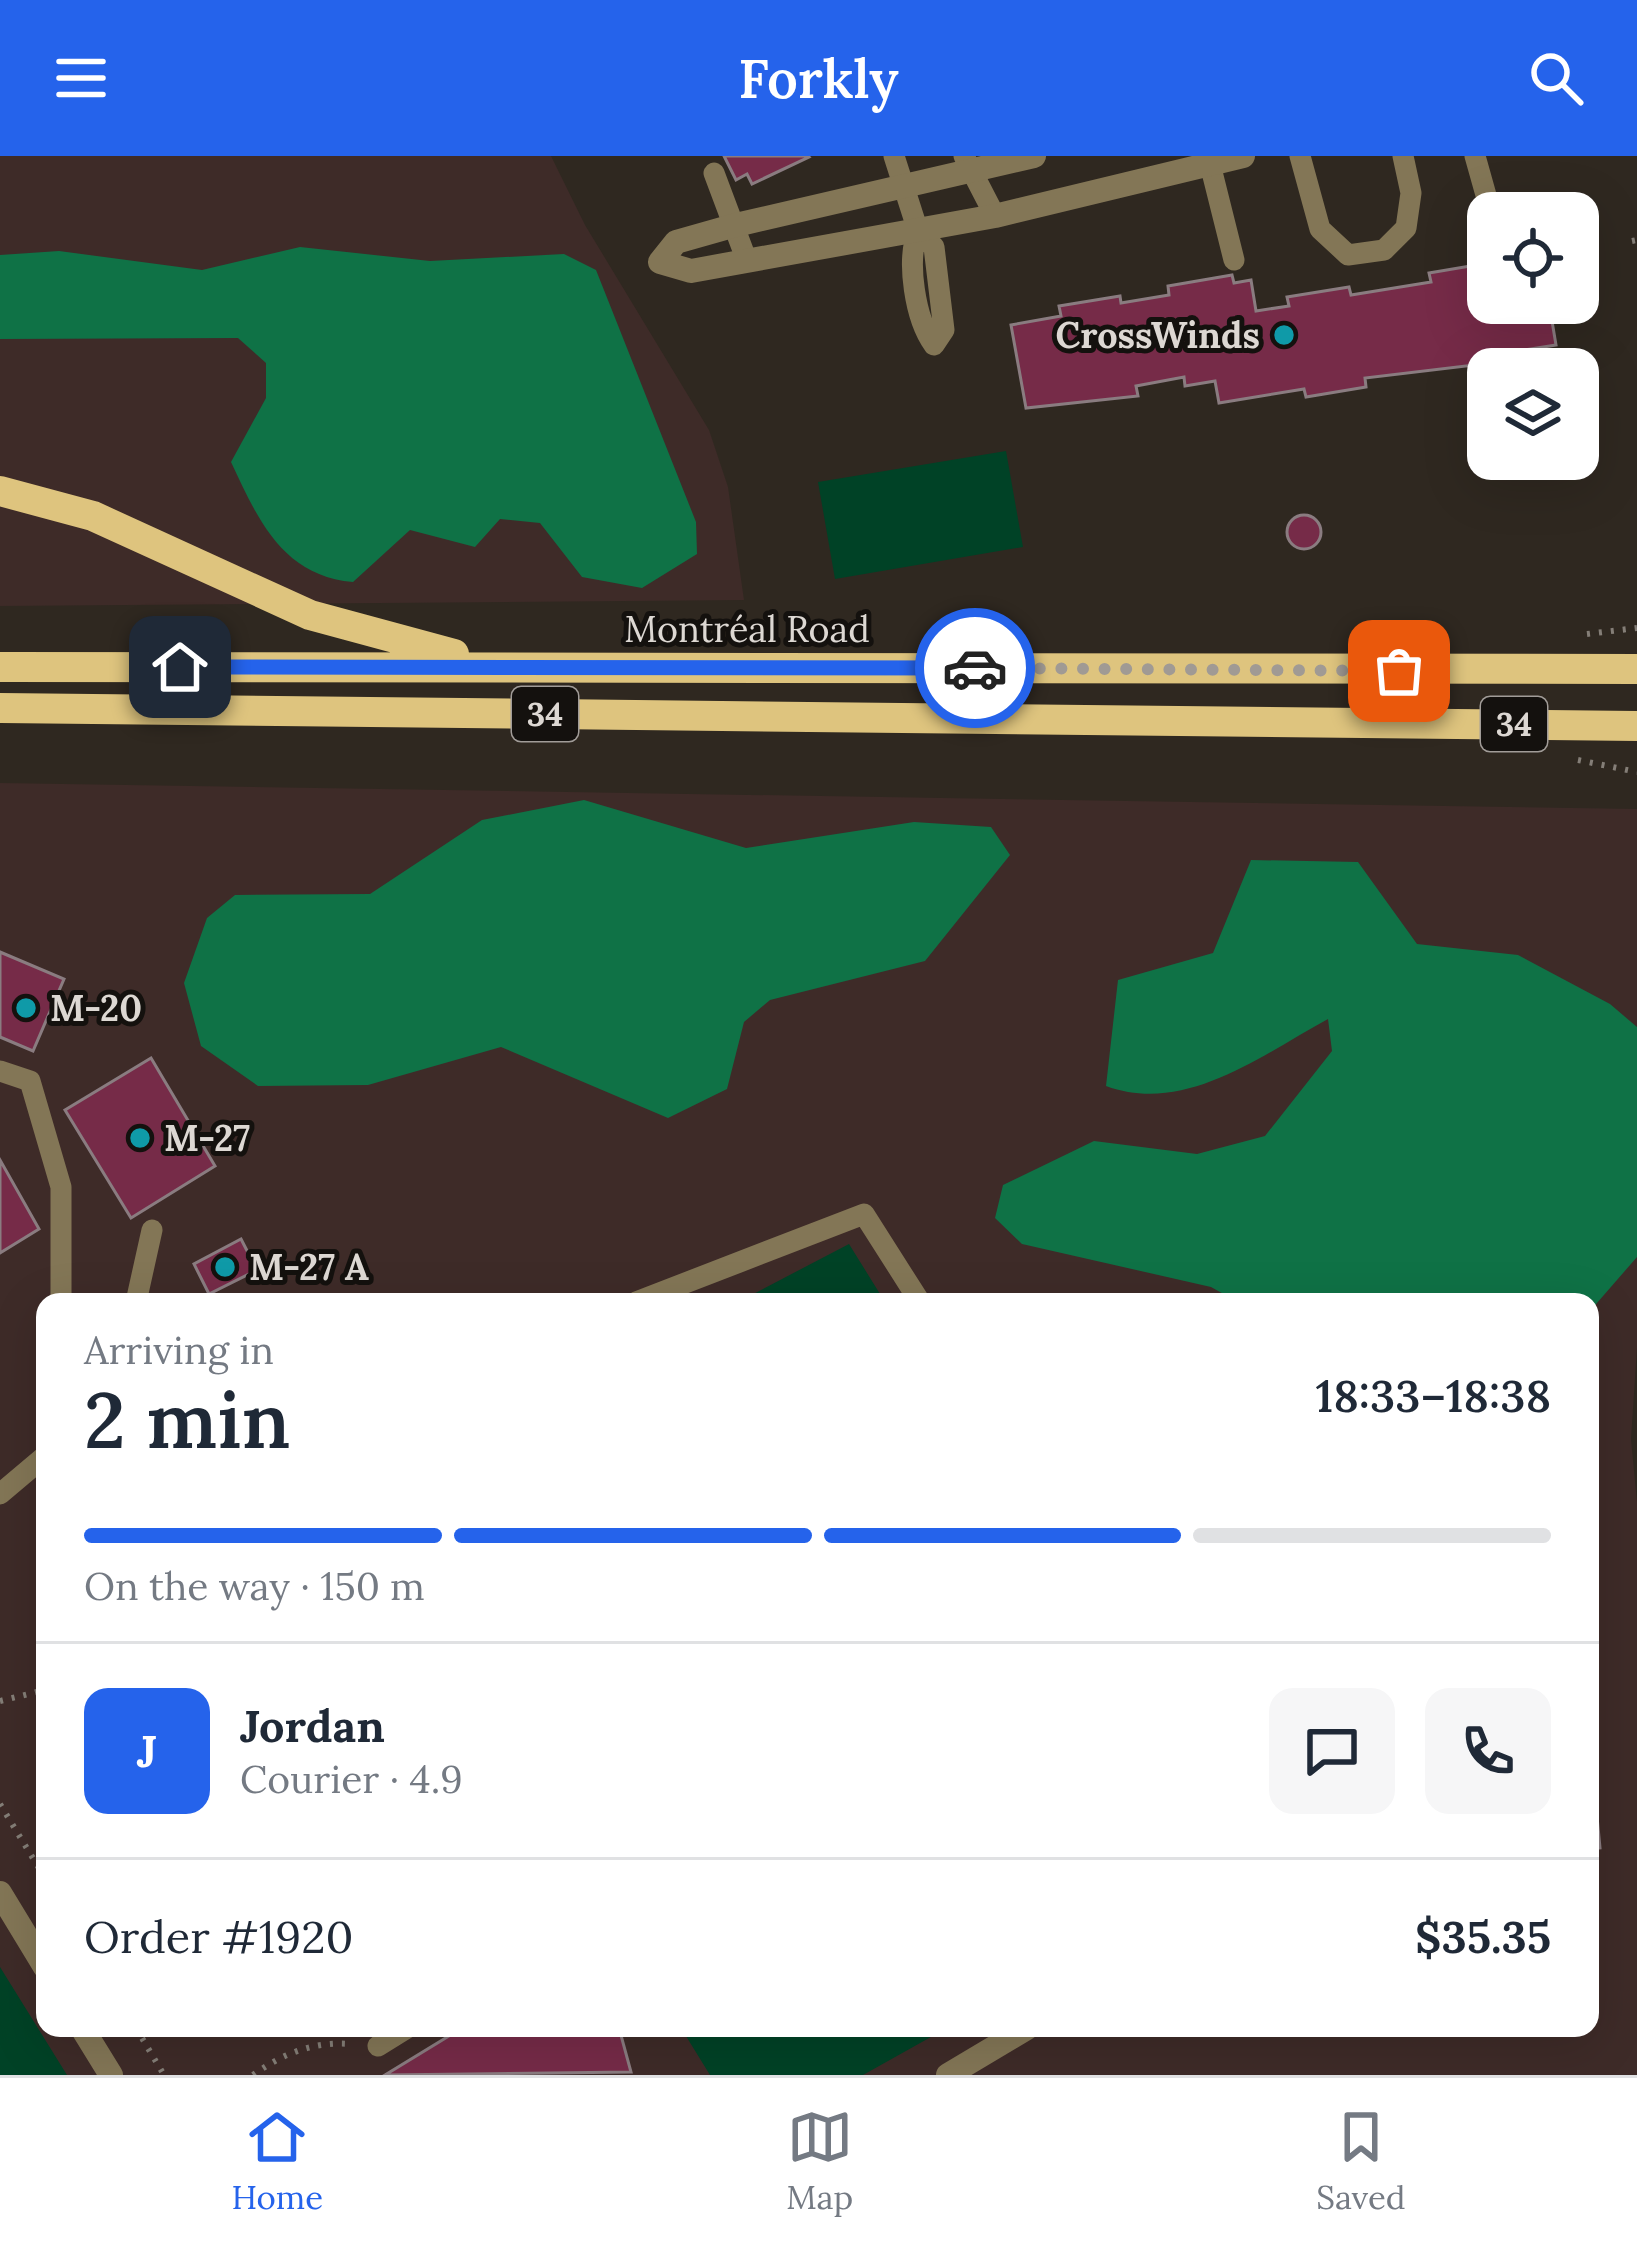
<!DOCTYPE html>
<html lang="en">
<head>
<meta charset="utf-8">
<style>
  :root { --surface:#fff; --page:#f6f6f7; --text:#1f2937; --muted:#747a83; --line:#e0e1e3; --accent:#2563eb }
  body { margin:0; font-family:Lora,serif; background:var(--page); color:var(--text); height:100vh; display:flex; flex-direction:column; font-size:45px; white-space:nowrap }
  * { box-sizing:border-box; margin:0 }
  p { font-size:39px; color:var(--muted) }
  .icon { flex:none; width:66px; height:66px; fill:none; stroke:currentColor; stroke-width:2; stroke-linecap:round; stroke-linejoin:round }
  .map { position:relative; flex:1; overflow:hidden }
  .panel { position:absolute; left:36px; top:1137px; width:1563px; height:744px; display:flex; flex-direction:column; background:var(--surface); border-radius:24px; box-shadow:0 12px 48px #0002 }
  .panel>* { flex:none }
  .controls { position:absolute; left:1467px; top:36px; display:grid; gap:24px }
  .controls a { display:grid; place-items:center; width:132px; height:132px; border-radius:24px; background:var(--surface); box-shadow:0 12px 48px #0002; font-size:60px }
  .pin { position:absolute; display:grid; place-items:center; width:102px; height:102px; color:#fff; margin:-51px; border-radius:24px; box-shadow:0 6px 18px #0006 }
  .courier { position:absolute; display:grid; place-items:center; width:120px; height:120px; margin:-60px; border:9px solid #2563eb; border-radius:50%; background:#fff; color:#222; box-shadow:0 3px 15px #0007 }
  .summary em { font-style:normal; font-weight:600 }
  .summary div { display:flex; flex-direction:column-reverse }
  .summary { display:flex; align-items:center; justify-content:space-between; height:204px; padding:0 48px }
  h1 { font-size:78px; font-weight:600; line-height:90px }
  .bar { display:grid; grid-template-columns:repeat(4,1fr); gap:18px 12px; align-content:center; height:144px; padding:0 48px }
  .bar i { height:15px; border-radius:9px; background:var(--line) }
  .bar .on { background:var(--accent) }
  .bar p { grid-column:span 4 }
  .line { display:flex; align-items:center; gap:30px; padding:0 48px; border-top:3px solid var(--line) }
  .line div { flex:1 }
  .round { display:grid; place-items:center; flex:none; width:126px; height:126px; border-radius:24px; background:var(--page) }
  header { display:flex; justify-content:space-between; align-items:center; height:156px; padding:0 48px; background:var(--accent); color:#fff; font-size:54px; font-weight:600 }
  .tabs { display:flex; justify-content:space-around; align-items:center; height:168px; border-top:3px solid var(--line); background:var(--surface); font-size:33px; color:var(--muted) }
  .tabs a { display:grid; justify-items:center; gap:6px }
  .tabs .on { color:var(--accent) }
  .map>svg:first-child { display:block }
  .commercial { fill:#3e2b28; fill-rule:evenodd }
  .green { fill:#004226 }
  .forest { fill:#0f7246 }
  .building { fill:#762b48; stroke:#8a7c80; stroke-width:3 }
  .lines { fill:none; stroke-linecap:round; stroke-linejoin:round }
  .path { stroke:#847e77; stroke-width:6; stroke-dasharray:3 9; stroke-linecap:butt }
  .service { stroke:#837656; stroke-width:21 }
  .minor { stroke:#837656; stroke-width:24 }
  .primary { stroke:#dec47e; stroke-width:30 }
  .done { stroke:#a09a94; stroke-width:12; stroke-dasharray:0 21.6 }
  .route { stroke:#2563eb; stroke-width:15 }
  .culture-dot { fill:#0f9aa8; stroke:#14110e; stroke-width:4.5 }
  .labels { text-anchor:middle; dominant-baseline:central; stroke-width:10; stroke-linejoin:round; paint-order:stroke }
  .shield { fill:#14110e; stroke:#a19c98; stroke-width:3 }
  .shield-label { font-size:33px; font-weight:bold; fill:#ddd8d3 }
  .poi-label { font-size:36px; font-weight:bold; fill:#ddd8d3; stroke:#14110e; text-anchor:start }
  .street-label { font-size:36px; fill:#ddd8d3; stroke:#14110e }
</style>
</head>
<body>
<header><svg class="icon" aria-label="menu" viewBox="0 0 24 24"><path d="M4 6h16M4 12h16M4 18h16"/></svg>Forkly<svg class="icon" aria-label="search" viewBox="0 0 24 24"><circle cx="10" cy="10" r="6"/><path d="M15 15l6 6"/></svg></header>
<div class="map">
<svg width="1637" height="1919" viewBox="0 0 1637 1919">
  <rect width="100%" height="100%" fill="#2f2820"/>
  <path class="commercial" d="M0 0H551L585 69 709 274 728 331 744 444 0 450Z
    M0 627 1637 653V1192L1631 1283 1637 1346V1919H0ZM45 1146H1590V1872H45Z"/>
  <path class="green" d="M1006 295 1023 391 835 423 818 326Z
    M849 1088 885 1146H738Z
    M0 1811 67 1919H0Z
    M681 1872H947L863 1919H710Z"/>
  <path class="forest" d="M300 91 430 105 564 98 596 114 696 366 697 398 642 432 582 421 540 367 500 363 475 391 410 374 353 426C283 420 258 364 231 306L266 242V207L238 182 0 183V99L59 95 202 114Z
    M584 644 746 692 914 666 991 671 1010 699 925 805 770 844 744 866 727 933 668 962 501 891 368 929 258 930 201 890 184 827 207 762 235 739 370 738 482 664Z
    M1251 704 1358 706 1417 788 1518 799 1610 848 1637 871V1101L1590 1155V1146H1238L1211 1131 1022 1088 995 1062 1003 1029 1094 985 1197 998 1265 980 1332 895 1328 863C1260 900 1185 959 1106 930L1118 824 1213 797Z"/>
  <path class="building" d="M724 0H808L809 1 752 28 747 18 736 24Z
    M1488 107V147H1549L1556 189 1506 197 1508 205 1365 222 1366 231 1306 241 1304 233 1219 247 1215 225 1185 230 1184 221 1136 230 1138 240 1026 252 1011 169 1061 160 1059 150 1120 140 1121 147 1169 139 1168 130 1232 119 1234 127 1251 124 1256 155 1289 150 1287 141 1349 131 1351 139 1431 126 1429 117Z
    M1287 376a17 17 0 1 1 34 0a17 17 0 1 1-34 0Z
    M0 796 64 823 33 895 0 881Z
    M151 902 215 1010 131 1062 65 954Z
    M0 1004 39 1073 0 1097Z
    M241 1083 257 1114 209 1138 194 1108Z
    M1595 1639 1600 1692 1590 1693V1640Z
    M462 1872H619L631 1916 385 1919Z"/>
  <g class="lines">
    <path class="path" d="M1632 85 1637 84
      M1587 478 1637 472
      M1578 604 1637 616
      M0 1545 45 1534
      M0 1648 45 1722
      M136 1872 164 1919
      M253 1919C282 1898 314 1885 351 1888"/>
    <path class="service" d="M894 0 918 75 934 91 944 174 934 189C915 163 906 105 918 75
      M964 0 995 60
      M1208 0 1234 104
      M1300 0 1320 73 1348 99 1384 94 1406 72 1411 37 1403 0
      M1475 0 1491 57
      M714 17 747 105
      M0 915 30 925 61 1031V1146
      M136 1146 152 1074
      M636 1146 864 1058 920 1146
      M0 1338 45 1300
      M378 1890 407 1872"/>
    <path class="minor" d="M1034 0 736 69 676 86 660 106 691 115 995 60 1243 0
      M0 1737 45 1811
      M82 1872 111 1919
      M948 1919 1027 1872"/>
    <path class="primary" d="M0 335 93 360 310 459 454 498
      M0 511 1637 513
      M0 552 1637 570"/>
  </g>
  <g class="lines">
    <path class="done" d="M975 512 1399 515"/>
    <path class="route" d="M180 511 975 512"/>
  </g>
  <g class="culture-dot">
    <circle cx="1284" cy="179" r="12"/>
    <circle cx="26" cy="852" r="12"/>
    <circle cx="140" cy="982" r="12"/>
    <circle cx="225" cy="1111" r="12"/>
  </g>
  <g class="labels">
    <g class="shield">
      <rect x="512" y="531" width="66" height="54" rx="9"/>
      <rect x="1481" y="541" width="66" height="54" rx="9"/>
    </g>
    <g class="shield-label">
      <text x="545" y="558">34</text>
      <text x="1514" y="568">34</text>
    </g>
    <g class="poi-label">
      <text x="1260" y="179" text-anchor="end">CrossWinds</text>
      <text x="50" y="852">M-20</text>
      <text x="164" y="982">M-27</text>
      <text x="249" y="1111">M-27 A</text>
    </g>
    <g class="street-label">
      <text x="747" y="473">Montréal Road</text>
    </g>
  </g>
</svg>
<div class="controls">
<a><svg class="icon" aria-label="locate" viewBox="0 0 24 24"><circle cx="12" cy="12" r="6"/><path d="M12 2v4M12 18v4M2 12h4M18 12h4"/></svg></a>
<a><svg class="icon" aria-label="layers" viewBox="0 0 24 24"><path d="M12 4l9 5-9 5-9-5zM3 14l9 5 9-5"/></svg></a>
</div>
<div class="pin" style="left:1399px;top:515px;background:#ea580c"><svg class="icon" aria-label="bag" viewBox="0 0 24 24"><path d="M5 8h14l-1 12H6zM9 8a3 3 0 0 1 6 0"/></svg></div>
<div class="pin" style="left:180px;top:511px;background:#1f2937"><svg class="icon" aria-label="home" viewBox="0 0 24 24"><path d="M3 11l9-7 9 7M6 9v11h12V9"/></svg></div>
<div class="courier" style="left:975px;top:512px"><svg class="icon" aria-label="car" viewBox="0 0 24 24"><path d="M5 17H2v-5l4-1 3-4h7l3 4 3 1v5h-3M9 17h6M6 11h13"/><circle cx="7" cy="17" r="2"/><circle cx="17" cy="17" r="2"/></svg></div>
<section class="panel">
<div class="summary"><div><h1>2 min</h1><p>Arriving in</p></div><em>18:33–18:38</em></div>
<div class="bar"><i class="on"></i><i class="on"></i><i class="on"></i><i></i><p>On the way · 150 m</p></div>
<div class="line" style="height:216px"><b class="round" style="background:var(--accent);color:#fff">J</b><div><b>Jordan</b><p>Courier · 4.9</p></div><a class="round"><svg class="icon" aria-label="chat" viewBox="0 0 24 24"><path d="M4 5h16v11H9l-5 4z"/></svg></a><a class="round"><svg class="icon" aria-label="phone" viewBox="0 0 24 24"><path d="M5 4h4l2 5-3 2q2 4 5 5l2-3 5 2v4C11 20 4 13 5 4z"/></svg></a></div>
<div class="line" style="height:156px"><div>Order #1920</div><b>$35.35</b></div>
</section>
</div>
<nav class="tabs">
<a class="on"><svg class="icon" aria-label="home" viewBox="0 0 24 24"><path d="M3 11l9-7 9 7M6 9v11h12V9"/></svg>Home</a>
<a><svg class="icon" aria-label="map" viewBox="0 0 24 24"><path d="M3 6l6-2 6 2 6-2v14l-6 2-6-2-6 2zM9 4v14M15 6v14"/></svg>Map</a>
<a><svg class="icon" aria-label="saved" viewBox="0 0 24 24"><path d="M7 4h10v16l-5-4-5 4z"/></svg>Saved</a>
</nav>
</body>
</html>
